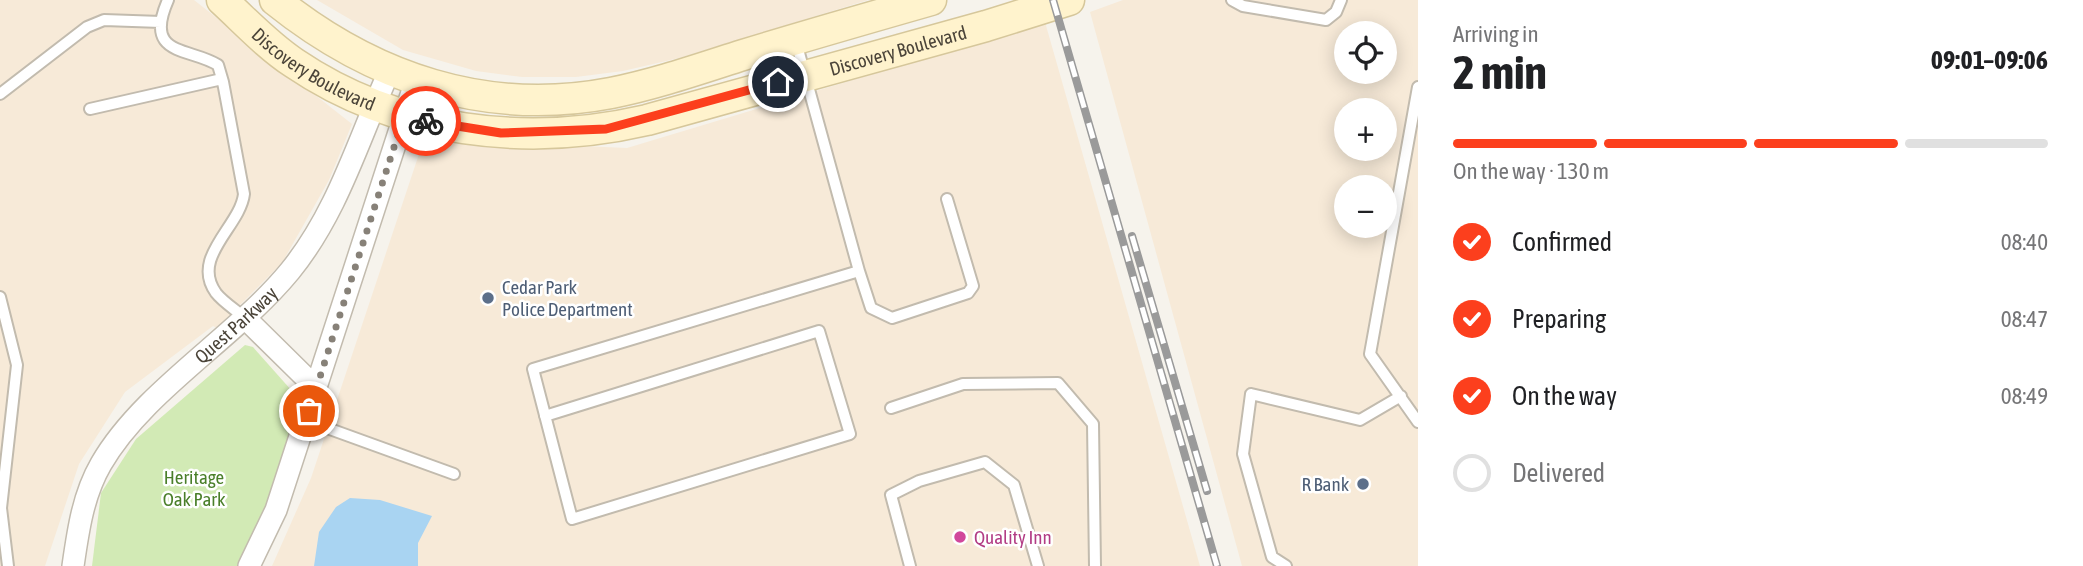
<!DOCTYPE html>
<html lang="en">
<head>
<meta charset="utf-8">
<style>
  :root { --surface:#fff; --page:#f6f6f6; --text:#202124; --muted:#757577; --line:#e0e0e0; --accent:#fc3f1d }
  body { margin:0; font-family:"Asap Condensed",sans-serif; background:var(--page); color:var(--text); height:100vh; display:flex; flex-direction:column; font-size:26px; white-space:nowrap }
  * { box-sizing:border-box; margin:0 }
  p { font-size:23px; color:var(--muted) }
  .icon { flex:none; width:38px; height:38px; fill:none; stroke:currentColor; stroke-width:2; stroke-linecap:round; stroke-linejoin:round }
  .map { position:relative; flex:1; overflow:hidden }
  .panel { display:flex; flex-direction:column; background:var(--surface); width:665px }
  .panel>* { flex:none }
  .controls { position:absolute; left:1334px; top:21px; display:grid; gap:14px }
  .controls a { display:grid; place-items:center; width:63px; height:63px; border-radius:50%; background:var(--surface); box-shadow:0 4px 18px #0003; font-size:35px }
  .pin { position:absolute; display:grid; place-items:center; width:60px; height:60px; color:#fff; margin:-30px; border:4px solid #fff; border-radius:50%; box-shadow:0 2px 7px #0007 }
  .courier { position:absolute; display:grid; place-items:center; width:70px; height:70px; margin:-35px; border:5px solid #fc3f1d; border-radius:50%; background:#fff; color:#222; box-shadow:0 2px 9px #0007 }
  .overview em { font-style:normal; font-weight:700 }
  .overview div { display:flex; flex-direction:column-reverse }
  .overview { display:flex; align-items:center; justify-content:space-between; height:119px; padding:0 35px }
  h1 { font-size:46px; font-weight:700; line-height:52px }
  .bar { display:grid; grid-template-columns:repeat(4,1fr); gap:10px 7px; align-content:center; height:84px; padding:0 35px }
  .bar i { height:9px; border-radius:5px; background:var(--line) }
  .bar .active { background:var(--accent) }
  .bar p { grid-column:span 4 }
  ol { padding:0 35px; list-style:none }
  li { display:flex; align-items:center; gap:21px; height:77px }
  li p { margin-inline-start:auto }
  li .icon { padding:7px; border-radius:50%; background:var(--accent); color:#fff; stroke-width:4 }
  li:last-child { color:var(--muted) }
  li i { width:38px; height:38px; border:4px solid var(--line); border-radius:50% }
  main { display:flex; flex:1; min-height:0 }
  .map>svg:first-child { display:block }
  .commercial { fill:#f7ead8; fill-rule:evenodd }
  .green { fill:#d2eab5 }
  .water { fill:#a9d4f2 }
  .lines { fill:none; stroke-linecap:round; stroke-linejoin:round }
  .lane-casing { stroke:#c2bbae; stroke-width:14 }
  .street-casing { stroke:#c2bbae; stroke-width:24 }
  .secondary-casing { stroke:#d6c79b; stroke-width:33 }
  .lane { stroke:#fff; stroke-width:10 }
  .street { stroke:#fff; stroke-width:21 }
  .secondary { stroke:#fff3cd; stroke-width:30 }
  .rail-casing { stroke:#9a9a9a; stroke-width:8 }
  .rail { stroke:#fff; stroke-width:5; stroke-dasharray:16; stroke-linecap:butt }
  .done { stroke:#878178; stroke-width:7; stroke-dasharray:0 12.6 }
  .route { stroke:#fc3f1d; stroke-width:9 }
  .service-dot { fill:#5c6f8a; stroke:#fff; stroke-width:2.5 }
  .hotel-dot { fill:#d1479c; stroke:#fff; stroke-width:2.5 }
  .labels { text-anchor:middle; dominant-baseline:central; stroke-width:5; stroke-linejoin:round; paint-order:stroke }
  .street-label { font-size:19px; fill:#4b4439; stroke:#fff }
  .service-label { font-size:19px; fill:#4e5e75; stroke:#fff; text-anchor:start }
  .park-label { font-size:19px; fill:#4a7f2a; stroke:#fff }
  .hotel-label { font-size:19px; fill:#b23c85; stroke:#fff; text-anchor:start }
</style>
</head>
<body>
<main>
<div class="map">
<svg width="1418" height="566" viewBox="0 0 1418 566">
  <rect width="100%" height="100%" fill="#f6f3ec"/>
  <path class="commercial" d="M0 0H194L352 124 329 180 282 263 217 328 213 326 125 392 79 464 45 566H0Z
    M317 0H868L679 58 623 71 576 77H522L476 71 403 50Z
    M1123 0H1418V566H1242L1090 12ZM1346 33H1384V72H1346ZM1346 110H1384V149H1346ZM1346 187H1384V226H1346Z
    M1045 22 1200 566H272L311 478 424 139 627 148Z"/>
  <path class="green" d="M245 345 253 347 300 400V409L259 532 238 566H92L101 493 136 439Z"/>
  <path class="water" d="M350 498 380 500 432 516 418 543V566H314L319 532 336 507Z"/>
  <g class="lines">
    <defs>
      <path id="lane" d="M168 0C143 57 189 47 218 65L223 82 244 194C240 227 190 257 216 293 223 302 236 310 245 318
        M1232 0 1243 6 1326 20 1336 12 1341 0
        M1418 87 1370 354 1418 422
        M0 94 87 27 104 20 161 22
        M90 109 222 79
        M859 271 871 308 892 318 968 293 973 286 947 199
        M0 297 17 365 1 508 8 566
        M315 399 327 428 454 474
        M891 408 963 384 1058 383 1093 424 1095 566
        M545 416 819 331 850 434 572 519 533 369 859 271 796 42
        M910 566 891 495 919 481 985 462 1014 485 1038 566
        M1286 566 1272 557 1243 454 1251 394 1360 420 1401 396"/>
      <g id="street">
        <path d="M245 318 306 378 313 396"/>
        <path id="s1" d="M73 566C78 531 83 495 101 464 143 391 235 338 290 271 338 212 358 140 389 72"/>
        <path d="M249 566 276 510 416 80"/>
      </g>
      <g id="secondary">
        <path id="s2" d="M222 0C245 21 268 46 294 63 397 133 527 148 647 120L986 26 1069 0"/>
        <path d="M275 0C372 78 486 117 611 93 656 84 699 69 743 55 805 36 868 18 931 0"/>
      </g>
    </defs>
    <use href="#lane" class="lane-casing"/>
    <use href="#street" class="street-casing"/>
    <use href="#secondary" class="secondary-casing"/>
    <use href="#lane" class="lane"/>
    <use href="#street" class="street"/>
    <use href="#secondary" class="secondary"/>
    <defs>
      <path id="rail" d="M1053 0 1217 566
        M1132 236 1207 491"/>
    </defs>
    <use href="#rail" class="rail-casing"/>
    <use href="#rail" class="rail"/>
  </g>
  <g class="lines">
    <path class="done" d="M309 411 404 116 426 121"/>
    <path class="route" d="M426 121 501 133 606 129 778 82"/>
  </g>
  <g class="service-dot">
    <circle cx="488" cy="298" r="7"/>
    <circle cx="1363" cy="484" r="7"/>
  </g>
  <circle class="hotel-dot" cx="960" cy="537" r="7"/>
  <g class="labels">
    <g class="street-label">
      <text stroke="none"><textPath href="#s2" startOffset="724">Discovery Boulevard</textPath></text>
      <text stroke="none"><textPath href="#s2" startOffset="116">Discovery Boulevard</textPath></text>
      <text stroke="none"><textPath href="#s1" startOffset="301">Quest Parkway</textPath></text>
    </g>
    <g class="service-label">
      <text x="502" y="287">Cedar Park<tspan x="502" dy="22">Police Department</tspan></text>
      <text x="1349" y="484" text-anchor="end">R Bank</text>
    </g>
    <g class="park-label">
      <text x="194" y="477">Heritage<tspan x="194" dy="22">Oak Park</tspan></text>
    </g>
    <g class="hotel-label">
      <text x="974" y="537">Quality Inn</text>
    </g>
  </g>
</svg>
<div class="controls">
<a><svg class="icon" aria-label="locate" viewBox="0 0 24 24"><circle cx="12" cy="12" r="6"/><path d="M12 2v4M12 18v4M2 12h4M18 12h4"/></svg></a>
<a>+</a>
<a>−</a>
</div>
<div class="pin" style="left:309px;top:411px;background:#ea580c"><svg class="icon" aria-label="bag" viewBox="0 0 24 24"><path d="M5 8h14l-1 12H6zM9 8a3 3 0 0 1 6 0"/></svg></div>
<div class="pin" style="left:778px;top:82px;background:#1f2937"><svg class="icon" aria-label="home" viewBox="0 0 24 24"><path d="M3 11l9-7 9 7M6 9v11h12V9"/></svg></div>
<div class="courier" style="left:426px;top:121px"><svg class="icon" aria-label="bike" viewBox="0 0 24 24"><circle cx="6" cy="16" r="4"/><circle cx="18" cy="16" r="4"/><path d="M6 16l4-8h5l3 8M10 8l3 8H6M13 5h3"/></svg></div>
</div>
<section class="panel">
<div class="overview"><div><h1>2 min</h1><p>Arriving in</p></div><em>09:01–09:06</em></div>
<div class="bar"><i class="active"></i><i class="active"></i><i class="active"></i><i></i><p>On the way · 130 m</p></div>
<ol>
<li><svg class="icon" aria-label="check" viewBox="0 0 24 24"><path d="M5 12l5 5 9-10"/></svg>Confirmed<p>08:40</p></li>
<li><svg class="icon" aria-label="check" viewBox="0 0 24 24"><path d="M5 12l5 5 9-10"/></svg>Preparing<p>08:47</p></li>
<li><svg class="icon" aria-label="check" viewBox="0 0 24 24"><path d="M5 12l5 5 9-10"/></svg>On the way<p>08:49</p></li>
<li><i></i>Delivered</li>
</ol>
</section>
</main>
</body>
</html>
